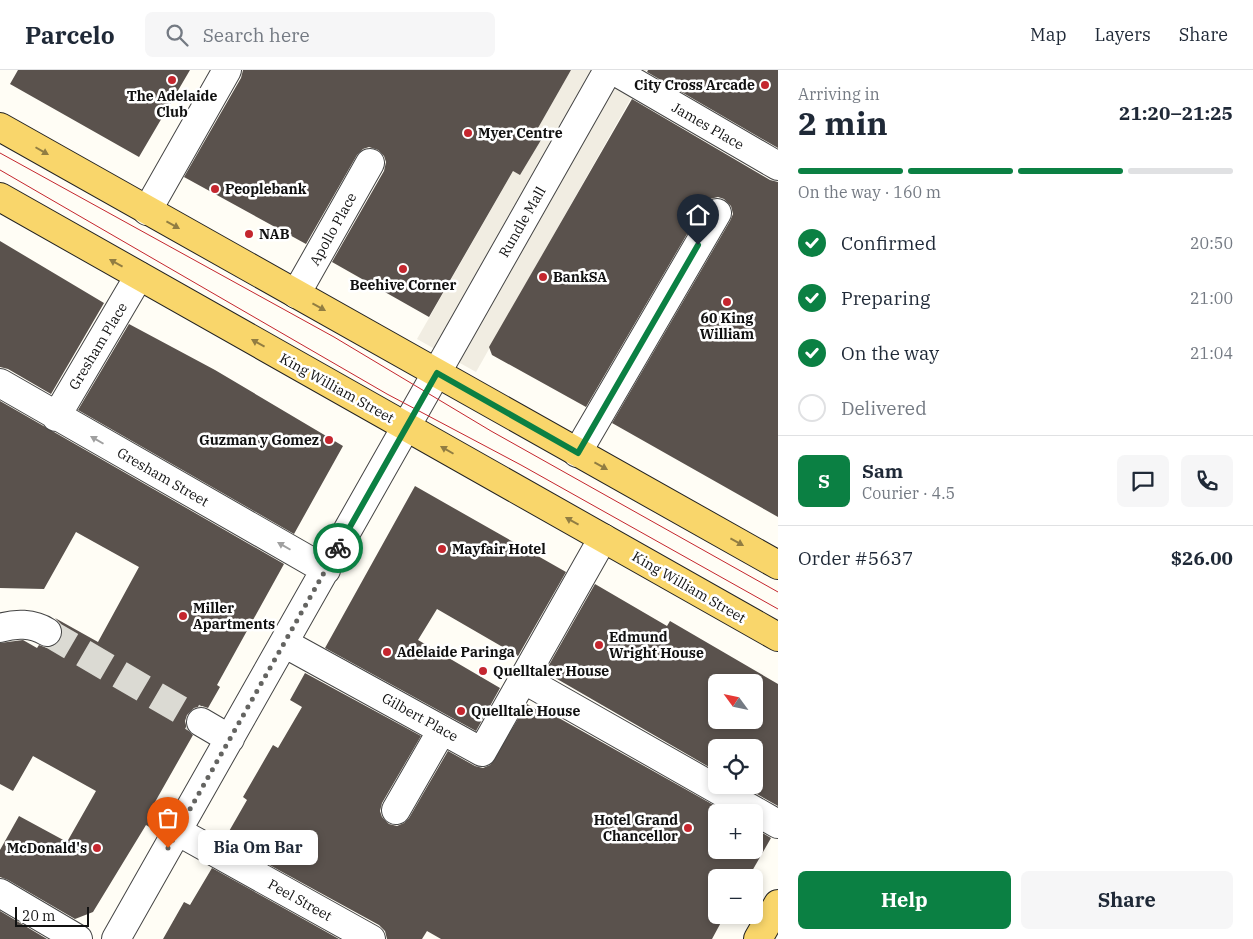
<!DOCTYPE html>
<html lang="en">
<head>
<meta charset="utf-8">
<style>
  :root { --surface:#fff; --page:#f6f6f7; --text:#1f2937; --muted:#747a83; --line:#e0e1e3; --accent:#0b8043 }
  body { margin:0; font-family:"IBM Plex Serif",serif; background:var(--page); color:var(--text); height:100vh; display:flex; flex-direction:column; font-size:19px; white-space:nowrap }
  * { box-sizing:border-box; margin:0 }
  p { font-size:16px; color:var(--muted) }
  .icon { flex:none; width:28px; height:28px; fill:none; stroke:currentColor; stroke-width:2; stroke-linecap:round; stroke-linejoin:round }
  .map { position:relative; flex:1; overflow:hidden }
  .details { display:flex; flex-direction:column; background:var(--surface); width:475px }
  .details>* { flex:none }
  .needle { width:32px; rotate:303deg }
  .controls { position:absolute; left:708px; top:604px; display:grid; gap:10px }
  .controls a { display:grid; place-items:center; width:55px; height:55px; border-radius:8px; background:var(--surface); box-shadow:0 2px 8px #0003; font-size:25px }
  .scale { position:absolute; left:15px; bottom:12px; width:74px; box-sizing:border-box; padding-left:5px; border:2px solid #111; border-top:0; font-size:14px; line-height:18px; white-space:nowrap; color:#111; -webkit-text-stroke:4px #fff; paint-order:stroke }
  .pin { position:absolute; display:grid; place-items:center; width:42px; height:42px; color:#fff; margin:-51px -21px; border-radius:50% 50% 50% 0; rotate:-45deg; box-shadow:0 0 5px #0007 }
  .pin .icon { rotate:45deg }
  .courier { position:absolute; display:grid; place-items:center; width:50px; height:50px; margin:-25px; border:4px solid #0b8043; border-radius:50%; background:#fff; color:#222; box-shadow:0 1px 6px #0007 }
  .bubble { position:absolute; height:35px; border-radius:8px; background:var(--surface); box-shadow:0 2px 8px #0003; font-size:16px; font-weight:700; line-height:35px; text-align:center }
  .overview em { font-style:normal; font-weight:700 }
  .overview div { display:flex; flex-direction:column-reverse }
  .overview { display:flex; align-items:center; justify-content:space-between; height:85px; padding:0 20px }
  h1 { font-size:32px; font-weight:700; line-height:38px }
  .bar { display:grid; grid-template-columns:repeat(4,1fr); gap:8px 5px; align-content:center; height:60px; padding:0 20px }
  .bar i { height:6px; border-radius:4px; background:var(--line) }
  .bar .selected { background:var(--accent) }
  .bar p { grid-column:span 4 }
  .line { display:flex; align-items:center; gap:12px; padding:0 20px; border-top:1px solid var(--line) }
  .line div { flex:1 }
  .round { display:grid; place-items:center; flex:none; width:52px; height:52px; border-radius:8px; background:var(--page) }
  ol { padding:0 20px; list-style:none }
  li { display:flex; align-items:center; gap:15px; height:55px }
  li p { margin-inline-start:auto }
  li .icon { padding:5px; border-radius:50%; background:var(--accent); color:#fff; stroke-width:4 }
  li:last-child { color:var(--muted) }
  li i { width:28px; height:28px; border:2px solid var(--line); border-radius:50% }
  .cta { display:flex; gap:10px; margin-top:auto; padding:10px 20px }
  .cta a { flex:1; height:58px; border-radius:8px; background:var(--accent); color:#fff; font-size:20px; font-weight:700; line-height:58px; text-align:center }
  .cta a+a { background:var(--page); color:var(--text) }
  header { display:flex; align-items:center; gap:30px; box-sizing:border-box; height:70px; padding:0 25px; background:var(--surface); border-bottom:1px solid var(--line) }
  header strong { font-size:24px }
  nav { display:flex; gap:28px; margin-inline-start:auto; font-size:18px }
  .search { width:350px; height:45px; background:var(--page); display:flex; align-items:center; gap:12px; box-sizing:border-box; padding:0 18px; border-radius:8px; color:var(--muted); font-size:19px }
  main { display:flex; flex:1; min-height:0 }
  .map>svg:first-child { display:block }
  .plaza { fill:#f1ede2 }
  .building { fill:#5a524d; fill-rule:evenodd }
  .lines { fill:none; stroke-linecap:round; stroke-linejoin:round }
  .minor-tunnel { stroke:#dbdad3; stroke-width:28; stroke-dasharray:28 14; stroke-linecap:butt }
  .minor-casing { stroke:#444; stroke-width:30 }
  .major-casing { stroke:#222; stroke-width:30 }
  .minor { stroke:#fff; stroke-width:28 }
  .major { stroke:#f9d66b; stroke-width:28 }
  .tram { stroke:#c4262e; stroke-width:1 }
  .oneway { fill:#917d42 }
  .oneway2 { fill:#a0a0a0 }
  .done { stroke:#646461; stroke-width:5; stroke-dasharray:0 9 }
  .route { stroke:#0b8043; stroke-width:6 }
  .poi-dot { fill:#c4262e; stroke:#fff; stroke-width:2 }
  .labels { text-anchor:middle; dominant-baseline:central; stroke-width:5; stroke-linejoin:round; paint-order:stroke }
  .poi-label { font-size:14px; font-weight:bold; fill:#111; stroke:#fff; text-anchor:start }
  .street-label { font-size:14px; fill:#111; stroke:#fff }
</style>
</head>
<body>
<header>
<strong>Parcelo</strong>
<div class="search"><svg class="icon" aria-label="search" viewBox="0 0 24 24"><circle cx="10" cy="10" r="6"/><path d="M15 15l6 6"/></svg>Search here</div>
<nav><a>Map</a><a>Layers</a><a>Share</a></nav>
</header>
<main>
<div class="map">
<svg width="778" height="869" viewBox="0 0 778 869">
  <rect width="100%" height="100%" fill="#fffdf5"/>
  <path class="plaza" d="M571 0H647L476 302 417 269Z"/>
  <path class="building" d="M18 0H190L139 87 10 14Z
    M243 0H571L534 65 541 70 520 105 513 101 429 247 332 192 384 101 386 92 384 86 378 80 369 77 363 79 357 85 306 174 184 107 241 8Z
    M648 0H778V78L647 2Z
    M632 29 770 110 778 112V447L612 353 730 151 733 144 731 136 724 129 718 127 710 129 704 135 586 337 492 285 489 277Z
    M0 171 104 233 51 324 8 299 0 297Z
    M129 254 215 300 343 376 294 464 78 340Z
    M0 331 284 494 217 615 220 617 208 638 202 636 194 638 187 645 185 651 187 659 193 665 155 732 162 736 151 758 146 755 93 842 75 849 8 810 0 807V780L19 746 67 772 96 721 33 686 13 721 0 714V573L23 570 37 578 39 575 47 578 55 576 60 570 63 562 61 554 55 548 98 572 139 497 76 462 44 519 0 518Z
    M415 416 566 502 518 586 437 539 418 570 500 618 476 661 325 578Z
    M595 514 667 556 670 551 778 614V736L741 715H754V678H716V701L545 602ZM716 612H754V650H716Z
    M305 603 421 666 382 733 380 741 382 747 389 754 397 756 404 753 409 748 448 681 475 696 483 698 490 695 527 634 548 646 550 643 726 742H716V780H754V758L771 768 748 808H716V845H725L712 869H441L427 861 422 869H387L385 861 379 855 224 770 247 730 243 727 273 675 278 678 302 637 290 630Z
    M212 798 339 869H163L184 832 190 835Z
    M0 841 47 869H0Z"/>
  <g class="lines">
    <path class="minor-tunnel" d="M47 562 201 652"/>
    <defs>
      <path id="minor" d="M613 0 778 96
        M147 141 227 0
        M296 224 370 93
        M0 313 326 500
        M56 347 139 206
        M577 383 717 143
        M0 558C15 553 33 553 47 562
        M284 573 482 682 603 468
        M523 609 778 754
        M201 652 230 669
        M396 740 442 660
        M177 761 371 869
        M0 823 78 869
        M116 869 608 0"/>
      <path id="major" d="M0 57 778 495
        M0 127 778 567
        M758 869 778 834"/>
    </defs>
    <use href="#minor" class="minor-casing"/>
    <use href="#major" class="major-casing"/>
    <use href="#minor" class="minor"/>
    <use href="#major" class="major"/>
    <path class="tram" d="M0 83 334 267 491 361 778 522
      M0 100 387 324 521 395 778 539"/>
  </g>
  <defs><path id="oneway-solid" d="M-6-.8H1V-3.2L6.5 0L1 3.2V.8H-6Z" transform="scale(1.25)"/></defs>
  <g class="oneway">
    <use href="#oneway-solid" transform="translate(42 81) rotate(30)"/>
    <use href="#oneway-solid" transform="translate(173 155) rotate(29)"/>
    <use href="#oneway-solid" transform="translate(116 193) rotate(-151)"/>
    <use href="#oneway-solid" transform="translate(319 237) rotate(29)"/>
    <use href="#oneway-solid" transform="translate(258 273) rotate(-151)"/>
    <use href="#oneway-solid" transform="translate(447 380) rotate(-150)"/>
    <use href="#oneway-solid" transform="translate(601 396) rotate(29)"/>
    <use href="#oneway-solid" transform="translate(572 451) rotate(-151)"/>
    <use href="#oneway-solid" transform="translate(737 472) rotate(29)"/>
  </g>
  <g class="oneway2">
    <use href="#oneway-solid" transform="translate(97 370) rotate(-150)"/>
    <use href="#oneway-solid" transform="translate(284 476) rotate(-150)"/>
  </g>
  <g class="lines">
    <path class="done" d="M168 778 338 478"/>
    <path class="route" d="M338 478 437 303 578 383 698 175"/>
  </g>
  <g class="poi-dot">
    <circle cx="172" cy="10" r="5"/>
    <circle cx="765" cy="15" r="5"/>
    <circle cx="468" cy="63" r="5"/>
    <circle cx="215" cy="119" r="5"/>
    <circle cx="249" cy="164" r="5"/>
    <circle cx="403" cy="199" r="5"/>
    <circle cx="543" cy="207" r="5"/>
    <circle cx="727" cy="232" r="5"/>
    <circle cx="329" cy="370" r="5"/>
    <circle cx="442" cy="479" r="5"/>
    <circle cx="183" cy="546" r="5"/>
    <circle cx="599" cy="575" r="5"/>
    <circle cx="387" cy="582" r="5"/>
    <circle cx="483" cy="601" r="5"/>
    <circle cx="461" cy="641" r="5"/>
    <circle cx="688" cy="758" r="5"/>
    <circle cx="97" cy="778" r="5"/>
  </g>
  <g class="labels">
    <g class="poi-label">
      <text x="755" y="15" text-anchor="end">City Cross Arcade</text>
      <text x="172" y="26" text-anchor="middle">The Adelaide<tspan x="172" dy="16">Club</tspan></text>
      <text x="478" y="63">Myer Centre</text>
      <text x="225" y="119">Peoplebank</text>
      <text x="259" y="164">NAB</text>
      <text x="553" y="207">BankSA</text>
      <text x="403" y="215" text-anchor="middle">Beehive Corner</text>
      <text x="727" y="248" text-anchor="middle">60 King<tspan x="727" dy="16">William</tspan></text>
      <text x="319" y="370" text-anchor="end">Guzman y Gomez</text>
      <text x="452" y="479">Mayfair Hotel</text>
      <text x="193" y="538">Miller<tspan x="193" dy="16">Apartments</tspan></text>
      <text x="609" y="567">Edmund<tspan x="609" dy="16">Wright House</tspan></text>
      <text x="397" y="582">Adelaide Paringa</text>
      <text x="493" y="601">Quelltaler House</text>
      <text x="471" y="641">Quelltale House</text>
      <text x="678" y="750" text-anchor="end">Hotel Grand<tspan x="678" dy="16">Chancellor</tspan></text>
      <text x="87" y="778" text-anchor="end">McDonald's</text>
    </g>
    <g class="street-label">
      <text transform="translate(708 56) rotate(30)">James Place</text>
      <text transform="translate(522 152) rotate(-60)">Rundle Mall</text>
      <text transform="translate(333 159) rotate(-61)">Apollo Place</text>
      <text transform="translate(98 276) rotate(-59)">Gresham Place</text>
      <text transform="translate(337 318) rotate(29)">King William Street</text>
      <text transform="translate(163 407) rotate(30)">Gresham Street</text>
      <text transform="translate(689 517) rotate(30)">King William Street</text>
      <text transform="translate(420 647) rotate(29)">Gilbert Place</text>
      <text transform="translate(300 830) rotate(29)">Peel Street</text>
    </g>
  </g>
</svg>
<div class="controls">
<a><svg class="needle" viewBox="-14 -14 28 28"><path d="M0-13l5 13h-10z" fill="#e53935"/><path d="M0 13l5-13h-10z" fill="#747a83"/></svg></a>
<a><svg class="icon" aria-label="locate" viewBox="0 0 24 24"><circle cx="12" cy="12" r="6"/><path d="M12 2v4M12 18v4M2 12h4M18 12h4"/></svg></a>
<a>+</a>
<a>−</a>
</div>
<div class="scale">20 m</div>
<div class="pin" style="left:168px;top:778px;background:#ea580c"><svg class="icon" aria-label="bag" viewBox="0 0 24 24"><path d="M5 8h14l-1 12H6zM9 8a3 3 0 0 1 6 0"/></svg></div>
<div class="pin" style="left:698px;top:175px;background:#1f2937"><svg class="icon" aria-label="home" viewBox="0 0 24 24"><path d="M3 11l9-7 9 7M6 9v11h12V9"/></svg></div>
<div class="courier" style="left:338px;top:478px"><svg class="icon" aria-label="bike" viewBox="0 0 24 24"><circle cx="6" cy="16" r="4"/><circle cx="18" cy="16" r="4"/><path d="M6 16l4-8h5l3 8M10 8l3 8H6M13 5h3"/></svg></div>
<div class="bubble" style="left:198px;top:760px;width:120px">Bia Om Bar</div>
</div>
<section class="details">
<div class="overview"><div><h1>2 min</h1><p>Arriving in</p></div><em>21:20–21:25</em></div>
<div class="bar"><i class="selected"></i><i class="selected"></i><i class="selected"></i><i></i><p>On the way · 160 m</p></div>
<ol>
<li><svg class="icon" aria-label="check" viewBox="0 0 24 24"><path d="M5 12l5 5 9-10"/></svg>Confirmed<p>20:50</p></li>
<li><svg class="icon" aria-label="check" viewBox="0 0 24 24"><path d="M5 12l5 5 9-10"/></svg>Preparing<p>21:00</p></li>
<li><svg class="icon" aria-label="check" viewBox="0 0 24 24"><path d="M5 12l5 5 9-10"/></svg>On the way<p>21:04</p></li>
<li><i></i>Delivered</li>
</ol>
<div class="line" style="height:90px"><b class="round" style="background:var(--accent);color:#fff">S</b><div><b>Sam</b><p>Courier · 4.5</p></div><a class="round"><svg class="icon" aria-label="chat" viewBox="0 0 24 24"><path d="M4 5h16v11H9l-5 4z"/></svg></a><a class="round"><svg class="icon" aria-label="phone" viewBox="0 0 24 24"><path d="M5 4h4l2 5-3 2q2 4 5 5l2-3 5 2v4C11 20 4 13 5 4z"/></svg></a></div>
<div class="line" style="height:65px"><div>Order #5637</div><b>$26.00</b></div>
<div class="cta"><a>Help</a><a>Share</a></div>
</section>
</main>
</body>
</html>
